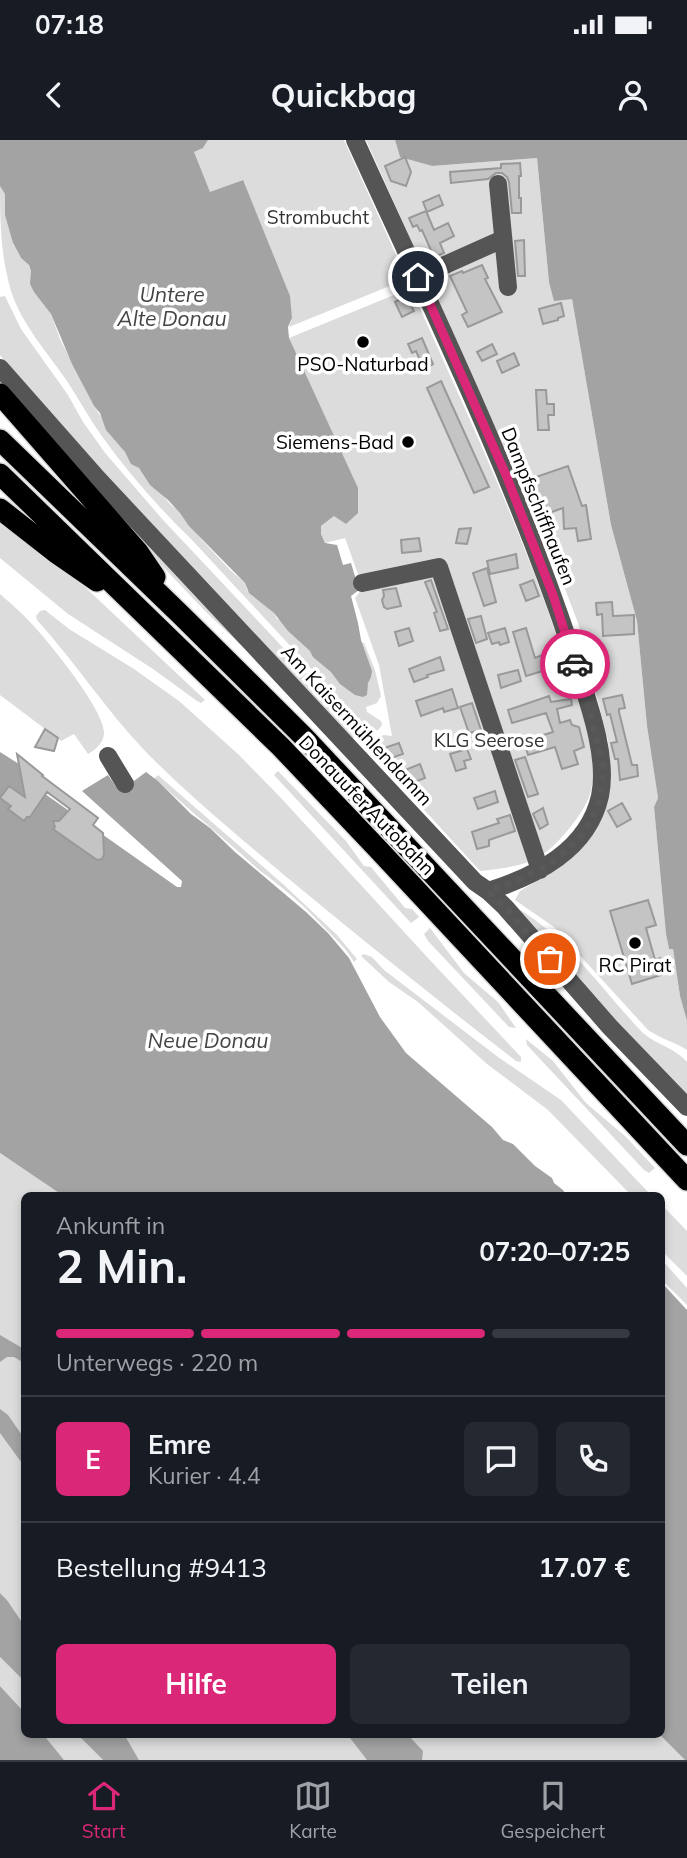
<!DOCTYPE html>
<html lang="de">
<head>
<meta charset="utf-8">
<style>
  :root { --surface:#171b24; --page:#242831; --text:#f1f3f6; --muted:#9ea1a6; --line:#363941; --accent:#db2777 }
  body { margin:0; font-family:Mulish,sans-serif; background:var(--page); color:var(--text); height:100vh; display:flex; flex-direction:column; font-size:26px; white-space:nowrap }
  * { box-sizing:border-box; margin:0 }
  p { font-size:23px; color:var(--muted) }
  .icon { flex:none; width:38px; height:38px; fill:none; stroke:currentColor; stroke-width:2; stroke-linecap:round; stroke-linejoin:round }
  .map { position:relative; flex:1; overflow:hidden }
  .side { position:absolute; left:21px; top:1052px; width:644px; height:546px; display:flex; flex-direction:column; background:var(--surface); border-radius:10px; box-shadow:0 4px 10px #0003 }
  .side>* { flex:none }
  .pin { position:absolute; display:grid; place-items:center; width:60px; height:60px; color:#fff; margin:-30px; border:4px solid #fff; border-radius:50%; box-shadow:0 2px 7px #0007 }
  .courier { position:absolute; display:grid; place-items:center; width:70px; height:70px; margin:-35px; border:5px solid #db2777; border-radius:50%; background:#fff; color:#222; box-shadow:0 2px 9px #0007 }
  .summary em { font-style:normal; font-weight:700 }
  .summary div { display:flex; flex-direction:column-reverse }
  .summary { display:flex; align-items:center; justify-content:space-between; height:119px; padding:0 35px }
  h1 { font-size:46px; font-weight:700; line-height:52px }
  .bar { display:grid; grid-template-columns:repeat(4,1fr); gap:10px 7px; align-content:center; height:84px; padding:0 35px }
  .bar i { height:9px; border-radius:5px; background:var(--line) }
  .bar .selected { background:var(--accent) }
  .bar p { grid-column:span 4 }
  .line { display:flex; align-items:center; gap:18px; padding:0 35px; border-top:2px solid var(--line) }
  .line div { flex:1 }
  .round { display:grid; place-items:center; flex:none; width:74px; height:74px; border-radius:10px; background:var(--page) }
  .action { display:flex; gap:14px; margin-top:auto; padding:14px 35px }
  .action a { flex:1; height:80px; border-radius:10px; background:var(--accent); color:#fff; font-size:28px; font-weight:700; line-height:80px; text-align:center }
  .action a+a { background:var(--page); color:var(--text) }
  .status { display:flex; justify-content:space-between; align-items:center; height:49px; padding:0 35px; background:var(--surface); direction:ltr }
  .status svg { height:19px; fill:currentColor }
  header { display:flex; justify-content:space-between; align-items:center; height:91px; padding:0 35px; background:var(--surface); font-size:32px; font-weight:700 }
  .tab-bar { display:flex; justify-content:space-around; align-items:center; height:98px; border-top:2px solid var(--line); background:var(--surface); font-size:19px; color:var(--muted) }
  .tab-bar a { display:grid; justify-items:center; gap:4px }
  .tab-bar .selected { color:var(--accent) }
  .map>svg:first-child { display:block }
  .green { fill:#dcdcdc }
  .water { fill:#a3a3a3 }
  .building { fill:#c4c4c4; stroke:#999; stroke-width:2 }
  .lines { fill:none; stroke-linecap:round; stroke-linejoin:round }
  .highway-casing { stroke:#dbdbdb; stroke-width:24 }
  .minor { stroke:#555; stroke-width:18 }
  .highway { stroke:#000; stroke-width:21 }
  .done { stroke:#595959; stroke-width:7; stroke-dasharray:0 12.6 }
  .route { stroke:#db2777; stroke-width:9 }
  .poi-dot { fill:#000; stroke:#fff; stroke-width:2.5 }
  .labels { text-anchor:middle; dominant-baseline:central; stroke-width:7; stroke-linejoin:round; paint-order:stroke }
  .park-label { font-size:19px; fill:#333; stroke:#fff }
  .poi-label { font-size:19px; fill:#000; stroke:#fff }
  .street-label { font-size:19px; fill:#000; stroke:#fff }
  .water-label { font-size:21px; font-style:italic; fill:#444; stroke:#fff }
</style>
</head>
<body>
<div class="status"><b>07:18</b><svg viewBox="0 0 49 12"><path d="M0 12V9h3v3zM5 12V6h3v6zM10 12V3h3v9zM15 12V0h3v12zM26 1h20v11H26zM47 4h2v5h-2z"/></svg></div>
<header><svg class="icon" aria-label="back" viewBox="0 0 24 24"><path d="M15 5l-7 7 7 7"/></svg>Quickbag<svg class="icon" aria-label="person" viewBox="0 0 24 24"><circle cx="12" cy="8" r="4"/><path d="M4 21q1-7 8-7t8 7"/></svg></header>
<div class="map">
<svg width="687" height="1620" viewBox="0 0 687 1620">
  <rect width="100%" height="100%" fill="#fff"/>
  <path class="green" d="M208 0H344L407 139 289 187 292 178 242 40 210 53 193 12 203 8Z
    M366 0H395L400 17 432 26 537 18 549 142 572 159 611 385 637 481 647 586 658 658 654 667 666 794 669 809H673L680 856 687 881V910C675 902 661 899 648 890L554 787 515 760 520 751 554 730 583 706 610 624 608 600 578 483 551 412Z
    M0 40 5 49 13 104 21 118 29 125 40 159 51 174 60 199 94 266 125 312 171 365 184 375 201 399 230 430 245 443 247 450 274 473 277 479 364 503 375 530 381 556 377 563 366 567 367 572 381 581 382 585 378 590 366 593 333 552 192 400C159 368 128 333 101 295 89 278 79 259 67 241 47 212 22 185 11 151 0 113 0 78 0 40Z
    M411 148C468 277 530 405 571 541 582 573 600 620 590 654 584 674 554 710 536 719 518 727 499 729 480 731L364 604 384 595 392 596 379 525 355 458 363 448 345 398 325 403 321 394V386L334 376 289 198Z
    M5 156 21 189 68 255 83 282 106 314 163 380 274 498 329 558 350 583 355 593 353 600 155 391 19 239 0 215V157Z
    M48 296 248 512 207 473 129 391Z
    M0 379 86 448 205 560 201 563 197 561 153 529 68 474 0 418Z
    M0 454C9 462 20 471 28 480 46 498 105 570 104 593 104 603 95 610 88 614L74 594 61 601 0 555Z
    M45 470 69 489 134 529 179 561 238 614 281 658 428 818 521 917V921L520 922 516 921C437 860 360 798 284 735 237 695 188 655 145 611 106 570 75 522 37 480L36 476 40 471Z
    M278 631 346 701 364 726 371 727 405 768 412 769 419 777 411 783 274 635Z
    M158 635 284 745 337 795 357 819 354 822C345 806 331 795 319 782 304 766 288 752 271 739 267 735 262 733 258 729 226 700 191 672 158 641L154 639Z
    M519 769C568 799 604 852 643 893 657 905 675 908 687 922V957L644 918Z
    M430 788 464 833 498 862 516 888 509 887 428 801 424 794Z
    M364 814 372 817 384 830 498 917 561 960 649 1053 647 1055H631L548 970 487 924 418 862 389 842 361 816Z
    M526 899 553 921 586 963 625 996 655 1028 649 1033 644 1030 527 905Z
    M0 1013 62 1055H24V1485L7 1460 0 1453Z
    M662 1065 687 1091V1136L662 1111Z
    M662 1120 687 1148V1165L662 1140Z
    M0 1517 24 1541V1572L0 1546Z
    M43 1594H77L103 1620H64Z
    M124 1594H659L685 1620H139Z"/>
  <path class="water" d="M0 0H208L203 8 194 12 210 52 243 40 290 156 292 178 288 187 289 198 358 348V373L346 384 334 376 321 386V394L325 403 337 405 343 425 351 423 359 450 351 456 358 483 361 500 372 531 371 537 368 543 367 555 363 557 355 555 340 544 331 532 313 517 310 511 288 491 274 473 249 453 245 443 189 386 180 373 168 360 150 345 139 328 131 324 125 312 106 290 100 273 94 266 72 224 51 174 34 152 30 144 31 131 29 125 21 118 13 103 5 75V54L0 46Z
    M395 0H687V881L680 856 673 809H669L666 794 654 667 658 658 647 586 637 481 611 385 572 159 554 161 549 142 537 18 432 26 400 17Z
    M0 612 19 624 21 637 177 747H181L182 741 82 651 108 635 117 648 132 639 134 641 146 632 158 641 191 674 210 688 235 712 306 772 328 793 349 818 380 877 406 913 492 987 503 1000 513 1004 535 1026 552 1038 554 1043 563 1050 566 1055H62L0 1013Z
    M662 1143 687 1170V1620H685L659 1594H662Z
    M0 1195 24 1209V1223L14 1217H7L0 1222Z
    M0 1269 8 1275 24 1298V1326L0 1293Z
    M0 1453 7 1460 24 1485V1541L0 1517Z
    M0 1546 24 1572V1594H43L64 1620H0Z
    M77 1594H124L139 1620H103Z
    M347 1594H407L423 1611 422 1620H367Z"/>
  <path class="building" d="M405 17 411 32 406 46 391 41 385 26Z
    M520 23 521 36H519V58H521V73H512L509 42 507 37 502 33H496L488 39 451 43 450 32 501 28V24Z
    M439 55 443 65 427 72 423 62Z
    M426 71 434 90 448 83 454 96 440 103 444 113 434 117 422 90 420 91 417 85 413 87 409 78Z
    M524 100 525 136H518L515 101Z
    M482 125 488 138 485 139 502 172 468 187 462 175 467 172 450 136 462 131 463 133Z
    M406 156 414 171 402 177 395 162Z
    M561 163 564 176 558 178V180L543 184 539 169Z
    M422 198 433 224 424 229 416 211 412 213 408 204Z
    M492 204 497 214 482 221 477 212Z
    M514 213 519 225 502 233 497 221Z
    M441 241 489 347 474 353 427 248Z
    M536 250H546L547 264H554V275H548L549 290H538Z
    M568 326 582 366 586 365 591 399 578 401 576 388 564 389 563 368 540 376 527 340Z
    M471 388 467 404 456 403 459 389Z
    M419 398 421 411 402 413 401 400Z
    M516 414 518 428 490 434 487 421Z
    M487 428 496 462 484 466 473 433Z
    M431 440 448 489 440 491 434 473 437 472 425 442Z
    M533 440 539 456 526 461 520 445Z
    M396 448 401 466 387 469 384 467 382 460 384 456 383 450Z
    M612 462 613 476 634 475V494L603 496 602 474 597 475 596 463Z
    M481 476 487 499 476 503 468 479Z
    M409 488 413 501 399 506 395 492Z
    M505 488 509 502 500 505 499 502 492 504 488 493Z
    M526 488 535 518 545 514 549 527 543 529V531L526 536 513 492Z
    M440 517 444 530 427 535 428 537 414 542 409 529Z
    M518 530 521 541 501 548 498 535Z
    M452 549 458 568 444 572 443 568 421 576 416 561Z
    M622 555 625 568 619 569V572L632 625H637L638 636 620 640 618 619H615L611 603 617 602 610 574 607 575 603 559Z
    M549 556 551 562 571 559 572 565 557 569 560 583 570 580 572 585 579 587 584 607 574 611 578 624 562 629 555 607 528 615 524 601 553 592 546 573 512 583 508 570Z
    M472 563 481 590 469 593 460 567Z
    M45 589 58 598 54 611 35 607Z
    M399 603 403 614 388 619 384 608Z
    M467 609 471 619 464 621 466 628 456 631 450 614Z
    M17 614 43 635 42 636 98 678 93 685 103 693 104 714 102 719 97 720 53 689 55 687 53 681H59L70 669 47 652 30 677H27L24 681 8 669 11 666 0 658 9 646 25 657Z
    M525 617 538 654 528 657 515 620Z
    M420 624 425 638 410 644 405 630Z
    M495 651 498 662 478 669 474 658Z
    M622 663 631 679 617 687 608 671Z
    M543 668 548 684 540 689 533 674Z
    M510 675 515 691 489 700V706L477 709 472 692 499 683 497 679Z
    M648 760 656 785 646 788 655 820 660 818 664 834 632 844 610 771Z"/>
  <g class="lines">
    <defs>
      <path id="highway" d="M0 254 138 412 155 437
        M0 300 182 476 303 596 687 1005
        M0 334 281 607 376 707 687 1040
        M0 369 55 412 97 441"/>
    </defs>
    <use href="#highway" class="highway-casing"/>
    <path class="minor" d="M355 0C432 169 514 336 572 512 585 554 609 613 600 656 588 710 536 736 488 751
      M498 44 508 147
      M418 137 503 99
      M0 228 98 339 475 742 488 751 505 767 610 887 687 967
      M362 443 439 427 540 730
      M108 616 125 644"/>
    <use href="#highway" class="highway"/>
  </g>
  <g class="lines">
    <path class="done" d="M550 819 505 767 488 751C548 732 605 698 603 627 602 619 599 609 597 601 591 575 584 549 575 524"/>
    <path class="route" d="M418 137 506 335 553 455 575 524"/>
  </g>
  <g class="poi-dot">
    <circle cx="363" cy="202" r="7"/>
    <circle cx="408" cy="302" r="7"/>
    <circle cx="635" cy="803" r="7"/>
  </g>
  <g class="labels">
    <g class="park-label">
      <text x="318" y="77">Strombucht</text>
      <text x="489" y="600">KLG Seerose</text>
    </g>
    <g class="poi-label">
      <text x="363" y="224">PSO-Naturbad</text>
      <text x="394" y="302" text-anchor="end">Siemens-Bad</text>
      <text x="635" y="825">RC Pirat</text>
    </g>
    <g class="street-label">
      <text transform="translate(539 366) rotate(68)">Dampfschiffhaufen</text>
      <text transform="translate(357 585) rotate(47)">Am Kaisermühlendamm</text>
      <text transform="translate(367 665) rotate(46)">Donauufer Autobahn</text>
    </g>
    <g class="water-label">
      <text x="172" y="154">Untere<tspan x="172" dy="24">Alte Donau</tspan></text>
      <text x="208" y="900">Neue Donau</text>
    </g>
  </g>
</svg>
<div class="pin" style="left:550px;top:819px;background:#ea580c"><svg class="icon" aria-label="bag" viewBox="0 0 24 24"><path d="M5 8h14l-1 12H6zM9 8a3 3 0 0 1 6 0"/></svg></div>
<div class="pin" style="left:418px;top:137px;background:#1f2937"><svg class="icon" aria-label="home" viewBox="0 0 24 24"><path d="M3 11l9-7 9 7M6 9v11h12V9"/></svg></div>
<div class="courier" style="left:575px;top:524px"><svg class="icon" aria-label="car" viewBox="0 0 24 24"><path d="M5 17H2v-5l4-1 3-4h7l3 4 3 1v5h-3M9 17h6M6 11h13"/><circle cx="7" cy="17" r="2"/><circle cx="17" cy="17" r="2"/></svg></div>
<section class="side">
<div class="summary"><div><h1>2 Min.</h1><p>Ankunft in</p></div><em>07:20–07:25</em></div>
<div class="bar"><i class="selected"></i><i class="selected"></i><i class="selected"></i><i></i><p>Unterwegs · 220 m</p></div>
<div class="line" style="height:126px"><b class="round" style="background:var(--accent);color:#fff">E</b><div><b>Emre</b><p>Kurier · 4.4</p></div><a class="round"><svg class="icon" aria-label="chat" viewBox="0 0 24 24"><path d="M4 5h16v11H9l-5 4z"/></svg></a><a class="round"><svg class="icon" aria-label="phone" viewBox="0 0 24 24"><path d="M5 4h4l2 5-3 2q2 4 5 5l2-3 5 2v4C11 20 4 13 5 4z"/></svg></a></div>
<div class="line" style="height:91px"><div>Bestellung #9413</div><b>17.07 €</b></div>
<div class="action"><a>Hilfe</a><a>Teilen</a></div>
</section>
</div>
<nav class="tab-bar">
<a class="selected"><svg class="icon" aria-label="home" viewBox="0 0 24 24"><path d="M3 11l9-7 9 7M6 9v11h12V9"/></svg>Start</a>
<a><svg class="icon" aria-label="map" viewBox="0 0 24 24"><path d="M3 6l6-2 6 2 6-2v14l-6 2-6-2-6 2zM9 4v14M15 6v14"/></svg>Karte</a>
<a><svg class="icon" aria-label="saved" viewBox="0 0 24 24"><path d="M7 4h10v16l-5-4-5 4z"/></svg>Gespeichert</a>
</nav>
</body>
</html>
